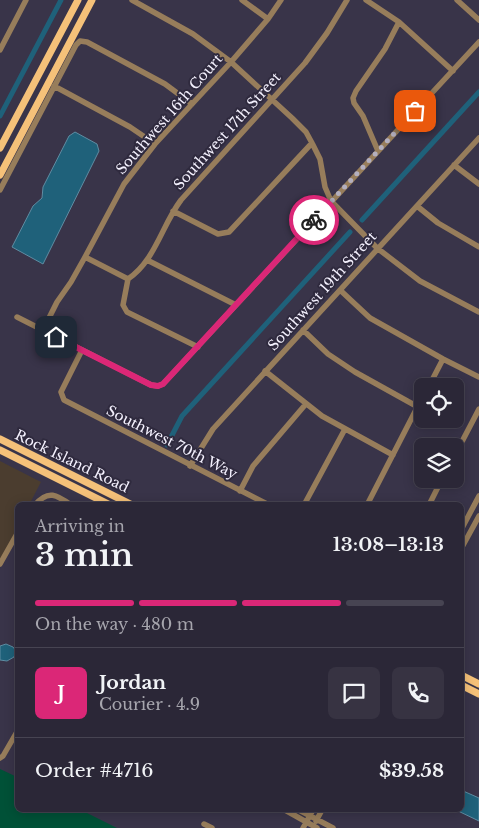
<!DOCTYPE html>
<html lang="en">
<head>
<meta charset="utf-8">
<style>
  :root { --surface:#2b2737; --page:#373342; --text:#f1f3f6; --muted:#a6a5ad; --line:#474452; --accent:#db2777 }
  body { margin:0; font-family:"Libre Baskerville",serif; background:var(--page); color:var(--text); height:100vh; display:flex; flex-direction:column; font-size:19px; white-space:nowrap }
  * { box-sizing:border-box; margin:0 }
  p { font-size:16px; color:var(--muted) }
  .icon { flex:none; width:28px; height:28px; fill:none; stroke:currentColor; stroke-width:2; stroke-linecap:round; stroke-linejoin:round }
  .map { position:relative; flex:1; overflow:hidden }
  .panel { position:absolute; left:15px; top:502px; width:449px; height:310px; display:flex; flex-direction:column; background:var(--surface); border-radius:8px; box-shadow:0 2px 12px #0003,0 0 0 1px var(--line) }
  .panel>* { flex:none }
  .tools { position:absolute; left:414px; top:378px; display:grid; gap:10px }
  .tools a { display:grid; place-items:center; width:50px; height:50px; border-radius:8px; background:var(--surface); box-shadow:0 2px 12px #0003,0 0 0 1px var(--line); font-size:25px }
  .pin { position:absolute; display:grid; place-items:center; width:42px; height:42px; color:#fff; margin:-21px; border-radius:10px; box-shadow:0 2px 8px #0006 }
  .courier { position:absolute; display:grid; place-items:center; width:50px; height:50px; margin:-25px; border:4px solid #db2777; border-radius:50%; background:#fff; color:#222; box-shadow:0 1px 6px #0007 }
  .head em { font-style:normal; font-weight:600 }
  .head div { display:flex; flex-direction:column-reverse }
  .head { display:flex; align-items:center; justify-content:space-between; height:85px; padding:0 20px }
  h1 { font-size:32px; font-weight:600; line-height:38px }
  .bar { display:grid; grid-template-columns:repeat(4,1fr); gap:8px 5px; align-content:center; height:60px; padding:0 20px }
  .bar i { height:6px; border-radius:4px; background:var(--line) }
  .bar .on { background:var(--accent) }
  .bar p { grid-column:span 4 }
  .line { display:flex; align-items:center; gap:12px; padding:0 20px; border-top:1px solid var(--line) }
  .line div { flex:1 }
  .round { display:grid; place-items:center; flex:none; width:52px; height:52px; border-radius:8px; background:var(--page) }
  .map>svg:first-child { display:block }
  .commercial { fill:#4b3d2f }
  .green { fill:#005137 }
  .water { fill:#1f617a; stroke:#5f8ca2 }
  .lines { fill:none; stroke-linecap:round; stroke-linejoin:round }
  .canal { stroke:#1f617a; stroke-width:5 }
  .minor { stroke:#977d5b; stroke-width:5.5 }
  .major { stroke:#f5c179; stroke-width:7 }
  .done { stroke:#b3afbf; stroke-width:5; stroke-dasharray:0 9 }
  .route { stroke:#db2777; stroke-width:6 }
  .labels { text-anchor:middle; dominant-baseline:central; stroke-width:4; stroke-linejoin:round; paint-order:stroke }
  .street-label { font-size:14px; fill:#f4f1fe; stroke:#2f2a3e }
</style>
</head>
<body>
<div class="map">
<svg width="479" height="828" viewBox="0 0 479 828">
  <rect width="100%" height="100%" fill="#393449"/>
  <path class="commercial" d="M0 461 41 482 29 505H18L17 528 0 563Z"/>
  <path class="green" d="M0 769 17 777 18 810H81L117 828H0Z"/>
  <path class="water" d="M75 132 97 144 99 151 43 264 12 247 33 206 42 198 43 187 69 136Z
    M6 644 13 647 16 651 14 657 7 661 0 660V646Z
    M461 790 479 798V821L456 810H461Z"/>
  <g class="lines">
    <path class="canal" d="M0 116 61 0
      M362 220 479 92
      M167 445 182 416 350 232"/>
    <path class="minor" d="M132 0 193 34 231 62 292 118 306 132 312 143 320 159 325 187 331 201 377 248 420 281 479 312
      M242 0 268 19
      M366 0 399 22 453 71
      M457 0 479 20
      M0 50 26 0
      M54 86 130 127 155 144
      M378 151 363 116 354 103 353 98 356 91 385 49 399 22
      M454 165 479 184
      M0 190 76 45 80 41 87 42 165 84 192 104
      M417 206 438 223 479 247
      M173 211 218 234 229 232 312 143
      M85 257 128 279
      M147 260 236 305
      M128 279C155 261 162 225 181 200L305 63 327 33 347 0
      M128 279 123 305 127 312 198 347
      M340 290 370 318 443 359 479 377
      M17 317 151 385 158 386 163 384 479 42
      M43 330 57 302 71 282 85 257 124 184 155 144 231 62 268 19 281 0
      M303 330 328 354 355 372 418 407
      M82 350 61 392 64 400 269 505
      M265 371 322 416 393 455
      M429 386 443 359
      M455 455 479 409
      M190 466 213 429 479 138
      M240 491 253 466 305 405
      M35 505C48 489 57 495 71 505
      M304 505 345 429
      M367 505 422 398
      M429 505 442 479
      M461 530 479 496
      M461 549 479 516
      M0 564 18 532
      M0 758 3 756 18 730
      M285 810 317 828
      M299 810 333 828
      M316 821 322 810
      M204 824 212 828
      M303 828 313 810"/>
    <path class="major" d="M0 148 78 0
      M0 175 92 0
      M0 439 132 505
      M0 450 110 505
      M461 675 479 684
      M461 685 479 694"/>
  </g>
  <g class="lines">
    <path class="done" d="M314 220 415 111"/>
    <path class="route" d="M56 337 151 385 158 386 163 384 314 220"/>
  </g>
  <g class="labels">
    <g class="street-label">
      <text transform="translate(169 114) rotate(-49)">Southwest 16th Court</text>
      <text transform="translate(227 131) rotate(-48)">Southwest 17th Street</text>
      <text transform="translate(322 291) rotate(-48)">Southwest 19th Street</text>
      <text transform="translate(172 442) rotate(27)">Southwest 70th Way</text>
      <text transform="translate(72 461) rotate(26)">Rock Island Road</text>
    </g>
  </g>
</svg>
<div class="tools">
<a><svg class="icon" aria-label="locate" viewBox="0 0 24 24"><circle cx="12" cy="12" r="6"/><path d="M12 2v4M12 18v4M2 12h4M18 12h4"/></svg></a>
<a><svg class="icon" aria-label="layers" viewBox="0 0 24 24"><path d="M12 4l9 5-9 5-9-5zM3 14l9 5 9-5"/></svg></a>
</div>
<div class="pin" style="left:415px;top:111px;background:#ea580c"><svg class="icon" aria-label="bag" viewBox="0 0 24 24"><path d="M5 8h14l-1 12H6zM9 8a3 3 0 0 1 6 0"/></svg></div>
<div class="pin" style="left:56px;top:337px;background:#1f2937"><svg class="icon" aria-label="home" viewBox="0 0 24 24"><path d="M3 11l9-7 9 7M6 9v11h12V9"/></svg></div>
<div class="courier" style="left:314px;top:220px"><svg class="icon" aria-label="bike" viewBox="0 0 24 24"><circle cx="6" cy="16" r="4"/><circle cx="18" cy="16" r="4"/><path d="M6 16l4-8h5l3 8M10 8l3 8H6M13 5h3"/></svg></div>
<section class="panel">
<div class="head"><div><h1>3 min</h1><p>Arriving in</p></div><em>13:08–13:13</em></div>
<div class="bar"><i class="on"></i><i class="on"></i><i class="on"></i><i></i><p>On the way · 480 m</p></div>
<div class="line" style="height:90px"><b class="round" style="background:var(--accent);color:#fff">J</b><div><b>Jordan</b><p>Courier · 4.9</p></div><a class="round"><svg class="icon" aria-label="chat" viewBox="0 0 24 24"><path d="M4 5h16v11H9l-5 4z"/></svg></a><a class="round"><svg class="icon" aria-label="phone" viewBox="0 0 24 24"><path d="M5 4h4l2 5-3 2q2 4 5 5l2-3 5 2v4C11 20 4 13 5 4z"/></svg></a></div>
<div class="line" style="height:65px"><div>Order #4716</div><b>$39.58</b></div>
</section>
</div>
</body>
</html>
